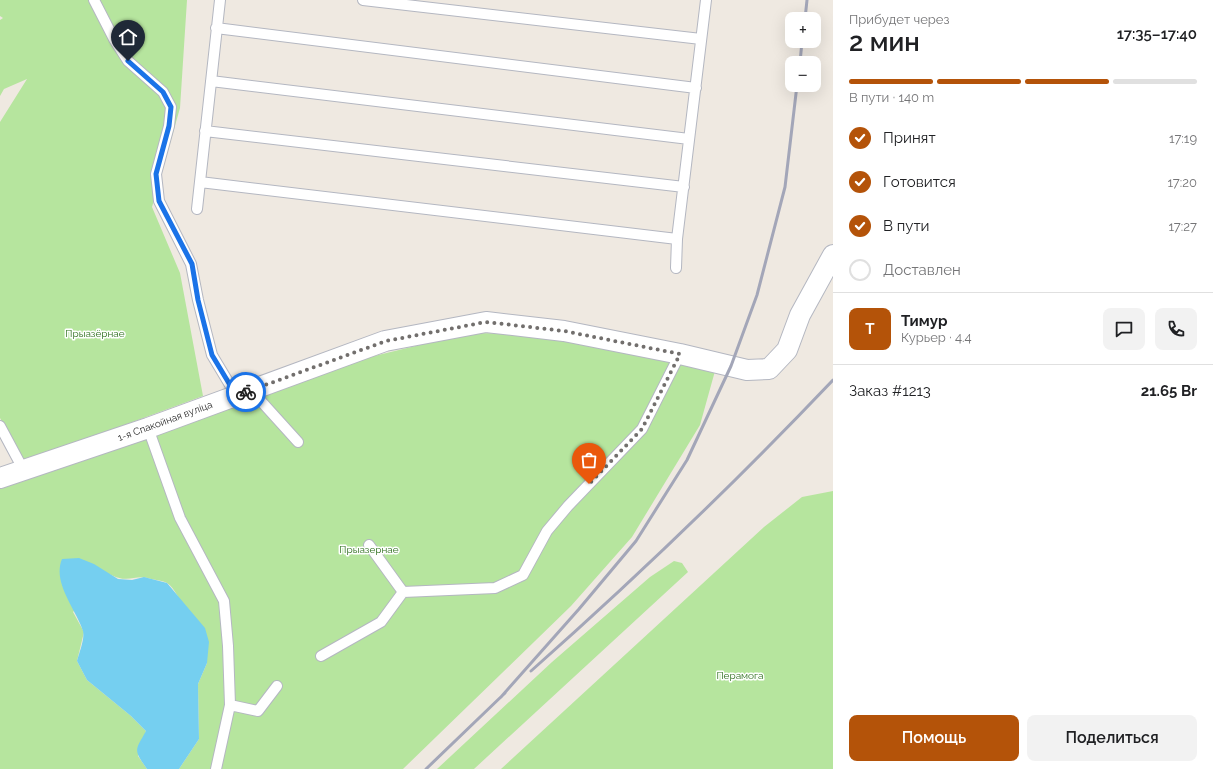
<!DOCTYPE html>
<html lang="ru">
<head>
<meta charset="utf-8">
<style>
  :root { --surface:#fff; --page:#f2f2f2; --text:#202124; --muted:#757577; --line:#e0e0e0; --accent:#b45309 }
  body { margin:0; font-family:Raleway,sans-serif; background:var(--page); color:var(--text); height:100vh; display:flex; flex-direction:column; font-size:15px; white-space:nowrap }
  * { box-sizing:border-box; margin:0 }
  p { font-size:13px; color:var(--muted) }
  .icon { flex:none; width:22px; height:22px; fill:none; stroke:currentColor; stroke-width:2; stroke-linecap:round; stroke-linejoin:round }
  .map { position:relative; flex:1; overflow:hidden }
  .sheet { display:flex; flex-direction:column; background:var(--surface); width:380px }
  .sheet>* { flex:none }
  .fabs { position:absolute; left:785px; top:12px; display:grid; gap:8px }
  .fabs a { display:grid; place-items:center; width:36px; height:36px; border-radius:8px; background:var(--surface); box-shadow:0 4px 16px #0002; font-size:20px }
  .pin { position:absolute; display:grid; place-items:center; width:34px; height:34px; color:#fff; margin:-41px -17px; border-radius:50% 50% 50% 0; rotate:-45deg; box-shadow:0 0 4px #0007 }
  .pin .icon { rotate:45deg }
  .courier { position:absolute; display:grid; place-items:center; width:40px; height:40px; margin:-20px; border:3px solid #1a73e8; border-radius:50%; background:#fff; color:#222; box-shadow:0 1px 5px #0007 }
  .overview em { font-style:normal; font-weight:600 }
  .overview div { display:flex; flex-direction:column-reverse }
  .overview { display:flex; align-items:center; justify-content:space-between; height:68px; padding:0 16px }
  h1 { font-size:26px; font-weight:600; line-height:30px }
  .bar { display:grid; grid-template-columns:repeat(4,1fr); gap:6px 4px; align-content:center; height:48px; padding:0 16px }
  .bar i { height:5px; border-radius:3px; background:var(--line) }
  .bar .current { background:var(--accent) }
  .bar p { grid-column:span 4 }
  .line { display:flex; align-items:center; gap:10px; padding:0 16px; border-top:1px solid var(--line) }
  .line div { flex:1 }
  .round { display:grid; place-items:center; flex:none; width:42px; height:42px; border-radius:8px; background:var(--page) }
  ol { padding:0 16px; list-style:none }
  li { display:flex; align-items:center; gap:12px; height:44px }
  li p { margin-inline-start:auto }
  li .icon { padding:4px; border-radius:50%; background:var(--accent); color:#fff; stroke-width:4 }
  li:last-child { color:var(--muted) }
  li i { width:22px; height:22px; border:2px solid var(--line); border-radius:50% }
  .button { display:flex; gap:8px; margin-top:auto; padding:8px 16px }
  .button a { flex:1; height:46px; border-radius:8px; background:var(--accent); color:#fff; font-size:16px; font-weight:600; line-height:46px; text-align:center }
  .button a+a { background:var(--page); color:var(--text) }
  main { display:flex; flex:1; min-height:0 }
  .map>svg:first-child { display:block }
  .green { fill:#b6e59e }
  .water { fill:#75cff0 }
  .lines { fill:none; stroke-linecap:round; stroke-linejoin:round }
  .lane-casing { stroke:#b4b7c1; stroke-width:12 }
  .street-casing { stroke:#b4b7c1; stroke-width:22 }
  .lane { stroke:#fff; stroke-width:10 }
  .street { stroke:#fff; stroke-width:20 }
  .rail { stroke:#a3a6b8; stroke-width:3 }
  .done { stroke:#726f6d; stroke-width:4; stroke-dasharray:0 7.2 }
  .route { stroke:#1a73e8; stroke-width:5 }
  .labels { text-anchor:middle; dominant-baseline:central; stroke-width:3; stroke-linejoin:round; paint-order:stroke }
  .park-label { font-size:10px; fill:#2c6e1b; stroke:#fff }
  .street-label { font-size:10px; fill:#2e2e2e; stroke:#fff }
</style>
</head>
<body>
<main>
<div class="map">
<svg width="833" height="769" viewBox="0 0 833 769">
  <rect width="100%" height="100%" fill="#efe9e1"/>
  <path class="green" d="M0 0H187L180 108 152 207 180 273 203 396 24 462 0 418V122L27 79 4 89 0 96V20L3 18 0 16Z
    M469 333 556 334 715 371 700 425 632 537 571 606 403 769H179L199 739 198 684 207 663C199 646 181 591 167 583 162 580 154 580 148 578 133 575 128 584 109 574L73 612 84 632 77 661 87 680 131 716 146 731 138 756 147 769H0V488L366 358Z
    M833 491V769H501L764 527 802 497Z
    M674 561 682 563 688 572 474 769H437L552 662 650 577Z"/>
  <path class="water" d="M79 558 94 564 118 579 132 580 144 577 167 583 205 628 209 642 207 663 198 684 199 739 179 769H147C133 749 135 751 146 731L131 716 87 680 77 661C79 653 85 639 83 631 76 609 52 583 62 559Z"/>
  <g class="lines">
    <defs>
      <path id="lane" d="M94 0 114 39 128 61 163 92 171 107 169 126 156 174 159 201 191 264 198 300 212 355 236 395
        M363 0 701 39
        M216 28 696 88
        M211 81 689 139
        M205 131 684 187
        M200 182 677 239
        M197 209 220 0
        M676 268 677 239 706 0
        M251 390 298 442
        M0 426 23 469
        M148 428 180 518 224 601 228 646 230 705 216 769
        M369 545 403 592 495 588 523 575 547 531 568 506 642 429 680 354
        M321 656 381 622 403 592
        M230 705 258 711 277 686"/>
      <path id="street" d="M0 478 148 428 385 341 486 322 564 331 680 354 747 370 769 369 787 350 800 315 833 255"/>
    </defs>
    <use href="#lane" class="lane-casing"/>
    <use href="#street" class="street-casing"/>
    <use href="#lane" class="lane"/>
    <use href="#street" class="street"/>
    <path class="rail" d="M805 19 807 0
      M800 63 802 41
      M531 671C636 578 736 482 833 380
      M501 697 579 609 636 541 687 460 731 366 757 295 785 187 797 85
      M426 769 505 693"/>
  </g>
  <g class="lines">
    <path class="done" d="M246 392 386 341 486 322 564 331 680 354 642 429 589 484"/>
    <path class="route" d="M128 61 163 92 171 107 169 126 156 174 159 201 192 264 198 300 212 355 236 395 246 392"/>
  </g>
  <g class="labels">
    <g class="park-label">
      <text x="95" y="333">Прыазёрнае</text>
      <text x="369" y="549">Прыазернае</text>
      <text x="740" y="675">Перамога</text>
    </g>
    <g class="street-label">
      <text transform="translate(165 421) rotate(-20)">1-я Спакойная вуліца</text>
    </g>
  </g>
</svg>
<div class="fabs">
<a>+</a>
<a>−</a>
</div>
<div class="pin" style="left:589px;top:484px;background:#ea580c"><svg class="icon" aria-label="bag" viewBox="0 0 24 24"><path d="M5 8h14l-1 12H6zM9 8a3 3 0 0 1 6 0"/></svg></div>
<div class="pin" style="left:128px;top:61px;background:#1f2937"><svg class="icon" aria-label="home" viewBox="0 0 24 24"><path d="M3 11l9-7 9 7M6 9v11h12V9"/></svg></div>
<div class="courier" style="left:246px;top:392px"><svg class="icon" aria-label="bike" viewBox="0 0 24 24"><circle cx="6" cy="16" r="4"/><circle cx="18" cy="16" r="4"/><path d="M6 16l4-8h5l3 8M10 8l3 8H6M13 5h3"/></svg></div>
</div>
<section class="sheet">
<div class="overview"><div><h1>2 мин</h1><p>Прибудет через</p></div><em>17:35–17:40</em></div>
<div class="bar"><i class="current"></i><i class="current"></i><i class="current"></i><i></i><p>В пути · 140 m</p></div>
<ol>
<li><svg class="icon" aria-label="check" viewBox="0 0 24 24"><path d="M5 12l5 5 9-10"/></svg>Принят<p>17:19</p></li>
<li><svg class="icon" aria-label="check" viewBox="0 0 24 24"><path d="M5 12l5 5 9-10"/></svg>Готовится<p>17:20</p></li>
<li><svg class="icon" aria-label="check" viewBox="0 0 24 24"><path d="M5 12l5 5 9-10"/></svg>В пути<p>17:27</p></li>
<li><i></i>Доставлен</li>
</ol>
<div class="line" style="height:72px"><b class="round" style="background:var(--accent);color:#fff">Т</b><div><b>Тимур</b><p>Курьер · 4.4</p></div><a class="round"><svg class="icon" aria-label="chat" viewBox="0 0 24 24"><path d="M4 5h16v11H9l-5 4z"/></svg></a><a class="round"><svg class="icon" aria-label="phone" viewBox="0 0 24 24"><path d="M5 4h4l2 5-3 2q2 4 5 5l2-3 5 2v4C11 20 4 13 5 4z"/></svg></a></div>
<div class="line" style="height:52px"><div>Заказ #1213</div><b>21.65 Br</b></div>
<div class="button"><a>Помощь</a><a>Поделиться</a></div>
</section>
</main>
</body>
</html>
